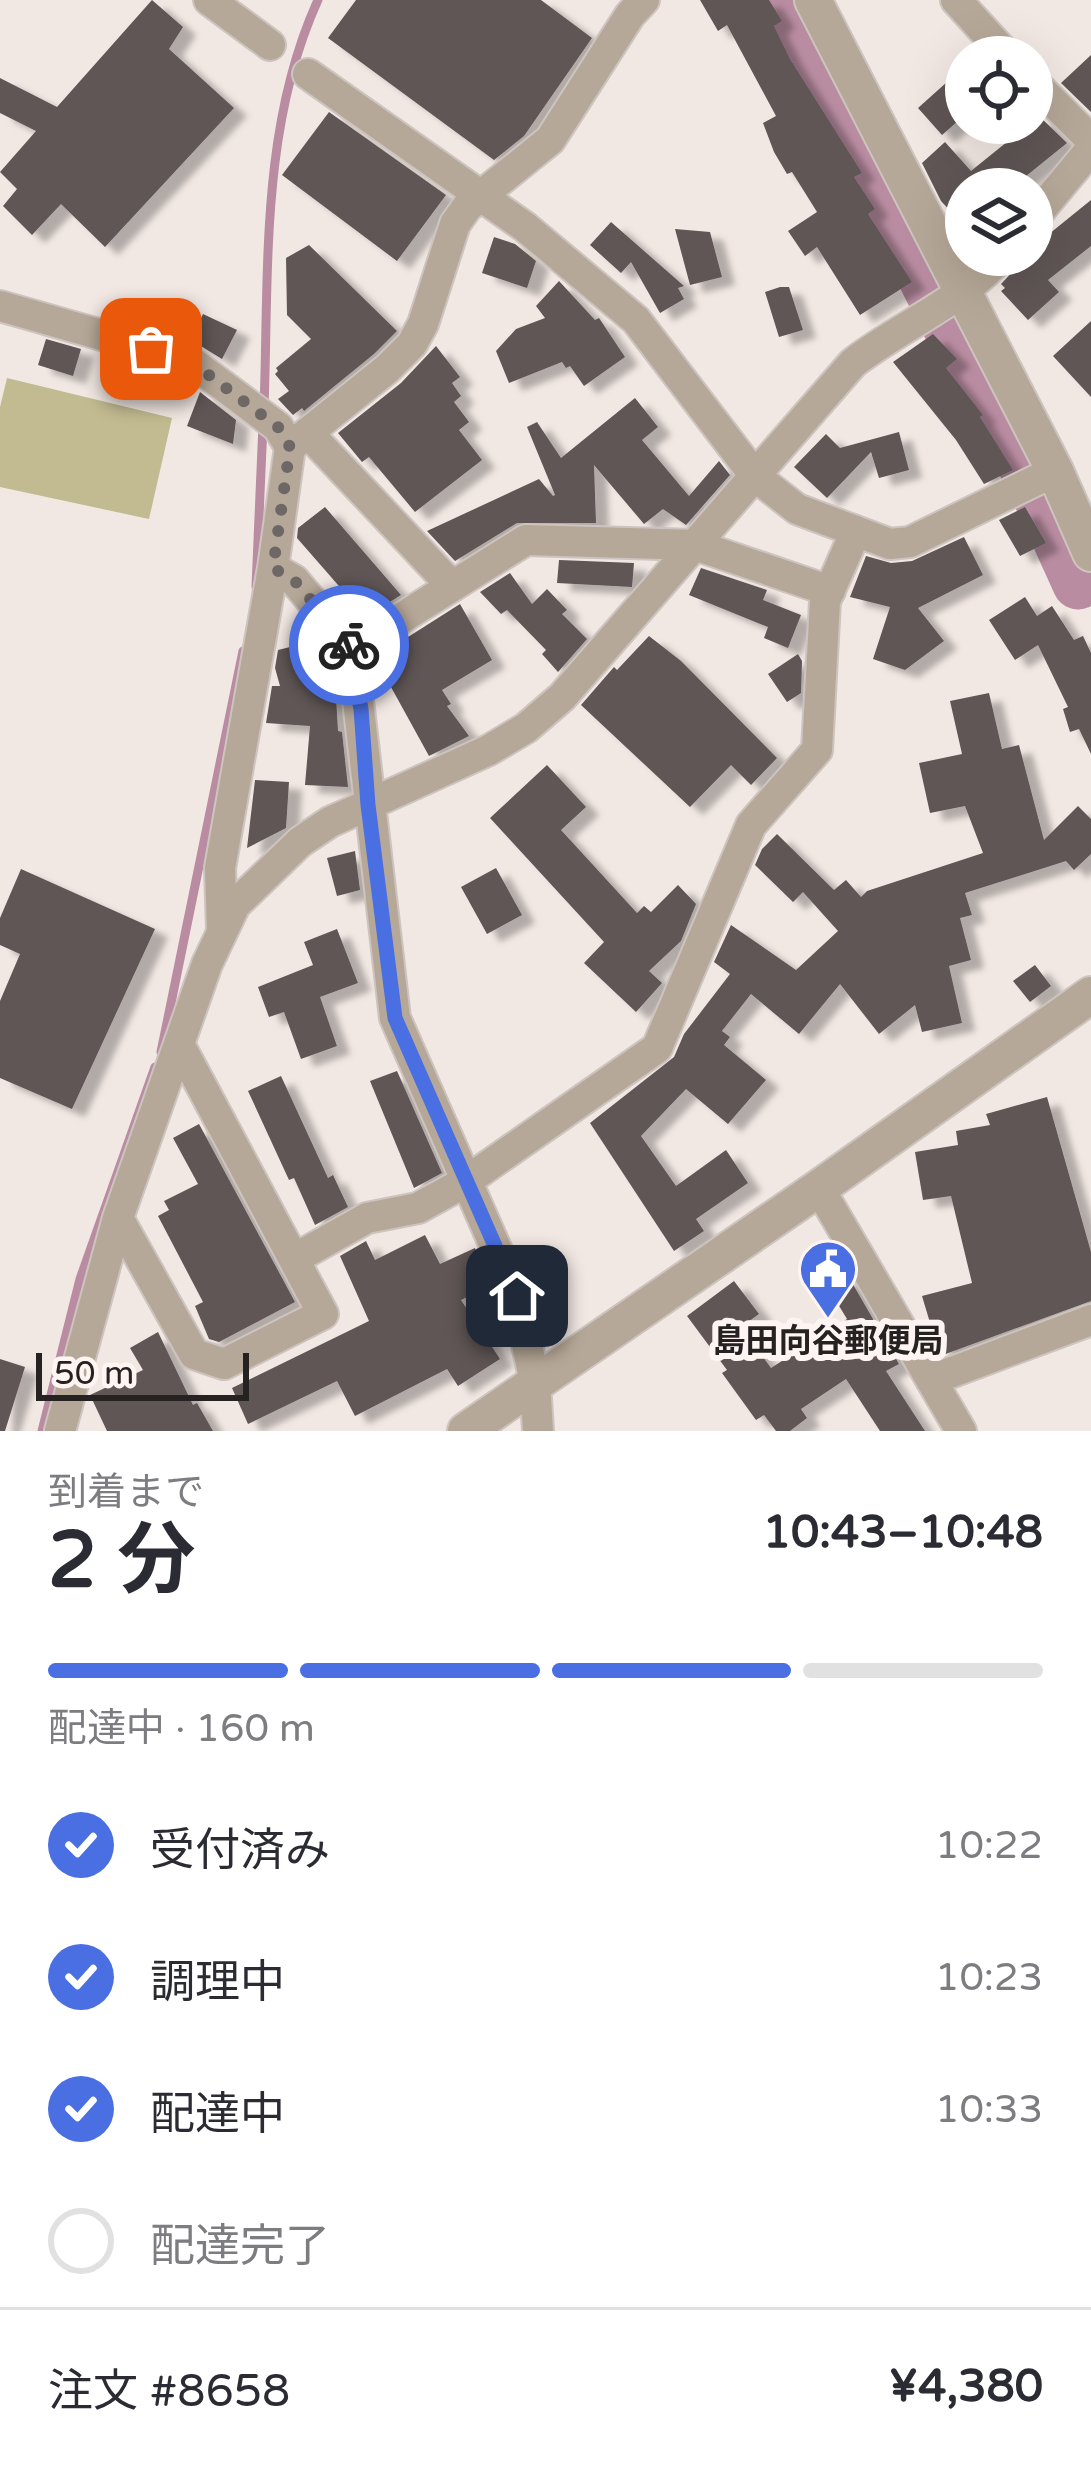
<!DOCTYPE html>
<html lang="ja">
<head>
<meta charset="utf-8">
<style>
  :root { --surface:#fff; --page:#f2f2f3; --text:#2b2b33; --muted:#7c7c81; --line:#e1e1e2; --accent:#4a6fe2 }
  body { margin:0; font-family:"Varela Round","Noto Sans JP",sans-serif; background:var(--page); color:var(--text); height:100vh; display:flex; flex-direction:column; font-size:45px; white-space:nowrap }
  * { box-sizing:border-box; margin:0 }
  p { font-size:39px; color:var(--muted) }
  .icon { flex:none; width:66px; height:66px; fill:none; stroke:currentColor; stroke-width:2; stroke-linecap:round; stroke-linejoin:round }
  .map { position:relative; height:1431px; overflow:hidden }
  .panel { display:flex; flex-direction:column; background:var(--surface); flex:1 }
  .panel>* { flex:none }
  .controls { position:absolute; left:945px; top:36px; display:grid; gap:24px }
  .controls a { display:grid; place-items:center; width:108px; height:108px; border-radius:50%; background:var(--surface); box-shadow:0 12px 48px #0002; font-size:60px }
  .scale { position:absolute; left:36px; bottom:30px; width:213px; box-sizing:border-box; padding-left:12px; border:6px solid #262221; border-top:0; font-size:33px; line-height:42px; white-space:nowrap; color:#262221; -webkit-text-stroke:9px #fef5f2; paint-order:stroke }
  .pin { position:absolute; display:grid; place-items:center; width:102px; height:102px; color:#fff; margin:-51px; border-radius:24px; box-shadow:0 6px 18px #0006 }
  .courier { position:absolute; display:grid; place-items:center; width:120px; height:120px; margin:-60px; border:9px solid #4a6fe2; border-radius:50%; background:#fff; color:#222; box-shadow:0 3px 15px #0007 }
  .head em { font-style:normal; font-weight:700 }
  .head div { display:flex; flex-direction:column-reverse }
  .head { display:flex; align-items:center; justify-content:space-between; height:204px; padding:0 48px }
  h1 { font-size:78px; font-weight:700; line-height:90px }
  .bar { display:grid; grid-template-columns:repeat(4,1fr); gap:18px 12px; align-content:center; height:144px; padding:0 48px }
  .bar i { height:15px; border-radius:9px; background:var(--line) }
  .bar .selected { background:var(--accent) }
  .bar p { grid-column:span 4 }
  .line { display:flex; align-items:center; gap:30px; padding:0 48px; border-top:3px solid var(--line) }
  .line div { flex:1 }
  ol { padding:0 48px; list-style:none }
  li { display:flex; align-items:center; gap:36px; height:132px }
  li p { margin-inline-start:auto }
  li .icon { padding:12px; border-radius:50%; background:var(--accent); color:#fff; stroke-width:4 }
  li:last-child { color:var(--muted) }
  li i { width:66px; height:66px; border:6px solid var(--line); border-radius:50% }
  .map>svg:first-child { display:block }
  .green { fill:#c2ba90 }
  .lines { fill:none; stroke-linecap:round; stroke-linejoin:round }
  .stream { stroke:#b98ca1; stroke-width:9 }
  .river { stroke:#b98ca1; stroke-width:51 }
  .building { fill:#605656; filter:url(#shadow) }
  .minor-casing { stroke:#cdc4c0; stroke-width:34 }
  .tertiary-casing { stroke:#cdc4c0; stroke-width:40 }
  .minor { stroke:#b6a898; stroke-width:30 }
  .tertiary { stroke:#b6a898; stroke-width:36 }
  .done { stroke:#6d6765; stroke-width:12; stroke-dasharray:0 21.6 }
  .route { stroke:#4a6fe2; stroke-width:15 }
  .labels { text-anchor:middle; dominant-baseline:central; stroke-width:12; stroke-linejoin:round; paint-order:stroke }
  .poi-label { font-size:33px; font-weight:bold; fill:#262221; stroke:#fef5f2 }
</style>
</head>
<body>
<div class="map">
<svg width="1091" height="1431" viewBox="0 0 1091 1431">
  <defs>
    <filter id="shadow"><feDropShadow dx="13" dy="8" stdDeviation="3" flood-color="#0004"/></filter>
  </defs>
  <rect width="100%" height="100%" fill="#f2e8e3"/>
  <path class="green" d="M7 378 172 418 149 519 0 487V407Z"/>
  <g class="lines">
    <path class="stream" d="M264 408C269 271 260 127 318 0
      M256 587 263 424
      M161 1052 243 651
      M42 1431 80 1279 155 1067"/>
    <path class="river" d="M785 0 946 323 1029 476 1078 584"/>
  </g>
  <path class="building" d="M152 0 183 27 169 49 234 108 105 247 61 204 32 235 3 206 17 189 0 172 36 131 0 113V78L57 107Z
    M356 0H541L592 38 524 136 494 160 328 38Z
    M700 0H769L782 21 774 26 790 59 862 173 854 177 875 209 868 214 912 282 860 315 817 247 805 256 788 231 817 212 792 172 787 174 774 152 763 123 776 116 727 25 718 31Z
    M1091 55V112L1061 83Z
    M966 65V114L942 135 918 108Z
    M329 112 446 195 397 261 282 175Z
    M1039 116 1067 143 1010 189H966V228L941 201 922 163 945 142 971 171Z
    M1091 200V246L1048 280 1059 292 1028 320 1001 291 1005 288 1001 284 1017 267 1021 255H1032L1049 234Z
    M611 222 684 286 678 288 684 299 660 313 631 262 621 273 590 245Z
    M675 229 710 232 722 277 690 285Z
    M494 237 515 244 536 261 527 288 482 273Z
    M309 245 397 331 374 354 304 411 302 408 293 415 278 399 289 391 275 374 278 371 276 368 311 339 287 315 286 258Z
    M559 281 595 320 599 318 625 357 584 386 570 366 566 368 562 362 509 383 496 351 516 329 545 318 536 306Z
    M780 287H789L803 330 779 337 765 292Z
    M203 314 237 330 222 359 191 340Z
    M1091 321V397L1053 356Z
    M933 334 957 359 946 368 983 415 980 417 1013 470 984 484 956 440 893 362Z
    M46 339 81 349 73 376 38 365Z
    M436 346 460 377 452 383 461 396 454 402 469 422 459 430 482 460 415 512 369 457 362 462 338 433 401 383Z
    M200 392 236 420 233 444 187 426Z
    M635 398 658 427 642 440 689 496 719 461 730 475 686 525 663 509 644 524 594 465 596 523H517L455 561 427 531 539 479 553 496 555 495 527 427 537 422 561 458Z
    M899 432 909 470 879 478 871 452 827 498 794 467 826 434 840 448Z
    M325 507 401 595 366 617 297 538 298 528Z
    M1025 507 1046 543 1020 556 999 520Z
    M964 537 983 575 918 608 944 641 905 670 873 659 890 607 850 597 866 556 891 563 912 561Z
    M559 560 634 563 632 587 557 583Z
    M701 568 767 590 763 600 801 615 788 648 764 638 768 627 689 595Z
    M510 573 532 604 547 589 567 610 562 614 587 639 558 672 542 654 546 650 507 610 501 614 480 592Z
    M1025 597 1037 616 1052 606 1074 640 1083 636 1091 653V754L1079 729 1070 732 1063 709 1068 707 1038 645 1015 660 989 620Z
    M460 604 492 660 442 690 451 704 447 706 469 736 429 756 375 658Z
    M649 636 681 661 777 758 751 785 731 765 690 807 581 705 614 667 617 670Z
    M302 644 306 661 334 663 338 731 342 732 348 787 305 785 310 726 266 723 272 686H280L275 668 278 650Z
    M798 654 802 661 801 693 787 702 768 674Z
    M989 693 1002 749 1019 745 1044 840 1078 806 1091 819V854L1074 870 1066 861 965 893 972 915 960 918 971 960 949 966 962 1023 922 1032 915 1005 879 1034 840 984 799 1034 751 994 722 1031 730 1037 724 1045 766 1080 728 1124 686 1089 641 1136 676 1186 726 1150 748 1183 696 1219 704 1231 674 1251 590 1123 674 1057 684 1034 730 974 714 962 731 925 796 970 838 931 803 892 793 902 755 865 762 849 777 834 834 890 846 880 861 897 867 891 983 853 965 806 930 813 919 763 962 754 950 701Z
    M547 765 586 807 561 830 637 913 644 906 651 912 678 885 696 904 681 941 649 971 662 983 636 1012 584 963 604 942 490 818Z
    M255 780 289 782 286 828 247 848Z
    M355 851 360 890 337 896 327 858Z
    M496 868 522 915 487 934 461 887Z
    M21 869 155 929 72 1109 0 1078V1001L20 954 0 945V918Z
    M337 929 358 983 320 997 337 1046 301 1059 284 1012 269 1017 258 987 313 965 304 942Z
    M1035 965 1051 986 1030 1002 1013 981Z
    M397 1071 442 1173 414 1188 370 1081Z
    M281 1076 328 1178 333 1175 348 1207 315 1225 294 1178 289 1180 248 1091Z
    M1047 1097 1091 1252V1301L940 1356 922 1296 972 1283 951 1196 923 1200 915 1152 958 1145 956 1131 990 1125 986 1114Z
    M199 1124 295 1302 219 1342 209 1339 195 1306 203 1302 158 1216 169 1210 164 1201 198 1184 173 1138Z
    M425 1235 440 1264 475 1248 491 1286 461 1300 500 1359 458 1386 447 1369 355 1416 337 1381 248 1424 232 1388 369 1321 340 1256 366 1241 375 1260Z
    M847 1274 899 1364 886 1371 925 1431H880L846 1379 801 1409 807 1418 790 1431H776L764 1415 756 1420 722 1373 727 1370 687 1316 734 1281 759 1314 741 1327 771 1368 847 1319 827 1286Z
    M158 1332 193 1405 197 1403 213 1431H107L90 1395 143 1370 130 1348Z
    M0 1359 25 1367 5 1431H0Z"/>
  <g class="lines">
    <defs>
      <path id="minor" d="M209 0 270 45
        M956 0 1008 57
        M308 74 525 227 636 320 755 476 797 509 890 544 910 542 1055 471
        M1032 81 1091 140
        M1032 220 1091 149
        M0 306 189 360 278 427 290 447
        M308 433 452 586
        M273 568 294 580 352 649 395 1018 517 1296 535 1383 538 1431
        M352 649 526 540 695 545 830 591
        M222 931 220 868 273 568 290 447 387 369 412 344 423 324 455 224 467 207 550 140 630 15 644 0
        M819 1188 961 1431
        M118 1218 194 1354 224 1364 323 1314 180 1046
        M294 1259 367 1218 418 1208 465 1182 657 1048 751 825 817 750 825 601 856 531
        M931 1380 1091 1320
        M60 1431 118 1218 207 964 235 905 300 842 330 822 489 750 526 728 562 697 853 363C900 326 964 301 1002 255"/>
      <path id="tertiary" d="M813 0 1055 471 1091 553
        M466 1431 819 1188 1091 995"/>
    </defs>
    <use href="#minor" class="minor-casing"/>
    <use href="#tertiary" class="tertiary-casing"/>
    <use href="#minor" class="minor"/>
    <use href="#tertiary" class="tertiary"/>
  </g>
  <g class="lines">
    <path class="done" d="M151 349 189 360 278 427 290 447 273 568 294 580 349 645"/>
    <path class="route" d="M349 645 361 709 368 805 395 1018 517 1296"/>
  </g>
  <defs>
    <symbol id="civic-pin" viewBox="-11 -11 22 30"><path d="M0 17L-7.5 6A9.5 9.5 0 1 1 7.5 6Z" fill="#4a6fe2" stroke="#fef5f2"/><path d="M-.6-6.5H3V-4.5H.6V-3L4-1V1h2V6H-6V1h2V-1L-.6-3ZM-1.2 2.5V6h2.4V2.5Z" fill="#fff"/></symbol>
  </defs>
  <g fill-rule="evenodd">
    <use href="#civic-pin" x="795" y="1236" width="66" height="90"/>
  </g>
  <g class="labels">
    <g class="poi-label">
      <text x="828" y="1341">島田向谷郵便局</text>
    </g>
  </g>
</svg>
<div class="controls">
<a><svg class="icon" aria-label="locate" viewBox="0 0 24 24"><circle cx="12" cy="12" r="6"/><path d="M12 2v4M12 18v4M2 12h4M18 12h4"/></svg></a>
<a><svg class="icon" aria-label="layers" viewBox="0 0 24 24"><path d="M12 4l9 5-9 5-9-5zM3 14l9 5 9-5"/></svg></a>
</div>
<div class="scale">50 m</div>
<div class="pin" style="left:151px;top:349px;background:#ea580c"><svg class="icon" aria-label="bag" viewBox="0 0 24 24"><path d="M5 8h14l-1 12H6zM9 8a3 3 0 0 1 6 0"/></svg></div>
<div class="pin" style="left:517px;top:1296px;background:#1f2937"><svg class="icon" aria-label="home" viewBox="0 0 24 24"><path d="M3 11l9-7 9 7M6 9v11h12V9"/></svg></div>
<div class="courier" style="left:349px;top:645px"><svg class="icon" aria-label="bike" viewBox="0 0 24 24"><circle cx="6" cy="16" r="4"/><circle cx="18" cy="16" r="4"/><path d="M6 16l4-8h5l3 8M10 8l3 8H6M13 5h3"/></svg></div>
</div>
<section class="panel">
<div class="head"><div><h1>2 分</h1><p>到着まで</p></div><em>10:43–10:48</em></div>
<div class="bar"><i class="selected"></i><i class="selected"></i><i class="selected"></i><i></i><p>配達中 · 160 m</p></div>
<ol>
<li><svg class="icon" aria-label="check" viewBox="0 0 24 24"><path d="M5 12l5 5 9-10"/></svg>受付済み<p>10:22</p></li>
<li><svg class="icon" aria-label="check" viewBox="0 0 24 24"><path d="M5 12l5 5 9-10"/></svg>調理中<p>10:23</p></li>
<li><svg class="icon" aria-label="check" viewBox="0 0 24 24"><path d="M5 12l5 5 9-10"/></svg>配達中<p>10:33</p></li>
<li><i></i>配達完了</li>
</ol>
<div class="line" style="height:156px"><div>注文 #8658</div><b>¥4,380</b></div>
</section>
</body>
</html>
